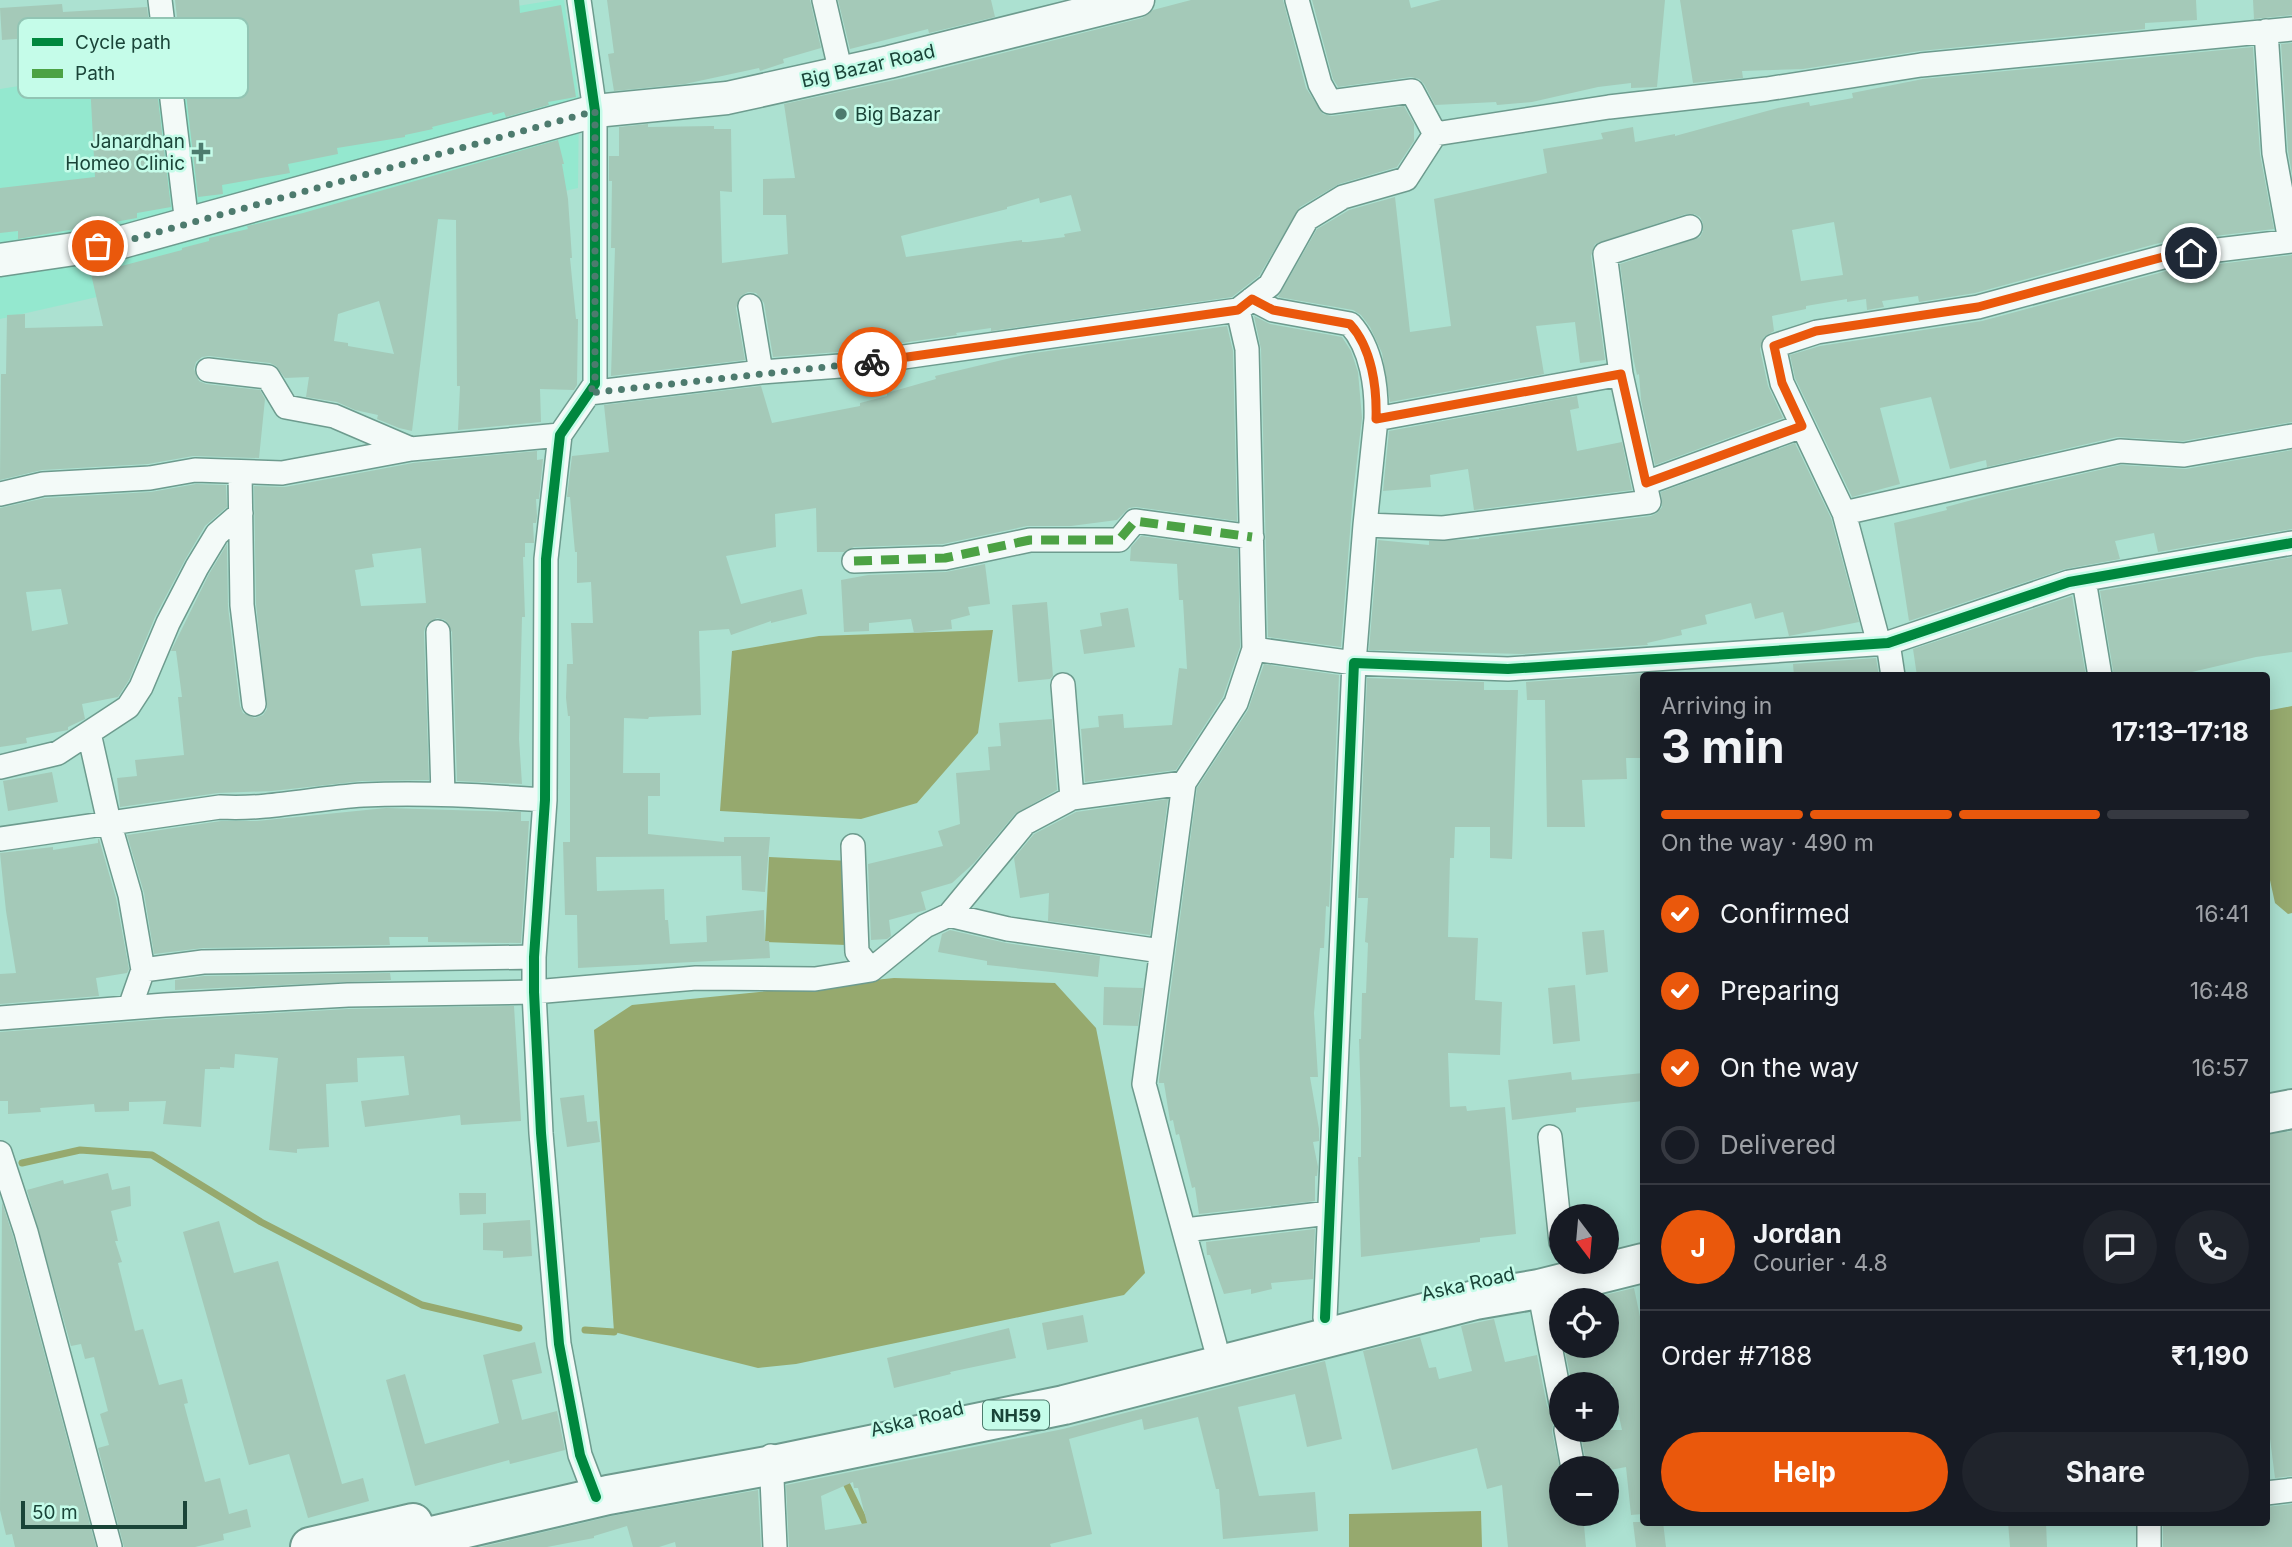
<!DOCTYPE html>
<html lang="en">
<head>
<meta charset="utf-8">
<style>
  :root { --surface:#171b24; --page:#20242c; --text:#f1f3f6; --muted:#9ea1a6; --line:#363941; --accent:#ea580c }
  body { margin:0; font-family:Inter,sans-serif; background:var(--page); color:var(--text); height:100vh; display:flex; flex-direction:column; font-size:26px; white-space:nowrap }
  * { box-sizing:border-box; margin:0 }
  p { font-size:23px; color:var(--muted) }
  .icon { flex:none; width:38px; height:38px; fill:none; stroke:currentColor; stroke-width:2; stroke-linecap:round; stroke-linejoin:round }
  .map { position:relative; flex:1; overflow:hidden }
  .sheet { position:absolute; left:1640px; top:672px; width:630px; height:854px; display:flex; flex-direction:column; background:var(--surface); border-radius:7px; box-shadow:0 4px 18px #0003 }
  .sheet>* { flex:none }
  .needle { width:46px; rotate:164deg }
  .controls { position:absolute; left:1549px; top:1204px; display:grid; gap:14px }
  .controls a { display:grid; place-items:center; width:70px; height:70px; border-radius:50%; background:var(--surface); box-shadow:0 4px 18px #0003; font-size:35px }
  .scale { position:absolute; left:21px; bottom:18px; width:166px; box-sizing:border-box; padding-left:7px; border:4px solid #1a4438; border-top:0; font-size:19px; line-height:24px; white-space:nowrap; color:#1a4438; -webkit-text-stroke:5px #c5fce9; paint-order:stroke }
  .pin { position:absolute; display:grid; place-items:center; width:60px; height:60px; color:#fff; margin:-30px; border:4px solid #fff; border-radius:50%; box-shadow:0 2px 7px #0007 }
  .courier { position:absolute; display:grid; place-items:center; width:70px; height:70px; margin:-35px; border:5px solid #ea580c; border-radius:50%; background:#fff; color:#222; box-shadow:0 2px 9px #0007 }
  .summary em { font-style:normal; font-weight:700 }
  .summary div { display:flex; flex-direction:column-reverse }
  .summary { display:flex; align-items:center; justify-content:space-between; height:119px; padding:0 21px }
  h1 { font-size:46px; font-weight:700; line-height:52px }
  .bar { display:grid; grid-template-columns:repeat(4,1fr); gap:10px 7px; align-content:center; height:84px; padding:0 21px }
  .bar i { height:9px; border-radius:5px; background:var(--line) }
  .bar .on { background:var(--accent) }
  .bar p { grid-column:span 4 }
  .line { display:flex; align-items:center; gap:18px; padding:0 21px; border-top:2px solid var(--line) }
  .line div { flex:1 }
  .round { display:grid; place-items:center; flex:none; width:74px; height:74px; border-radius:37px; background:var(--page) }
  ol { padding:0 21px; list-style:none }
  li { display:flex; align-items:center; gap:21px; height:77px }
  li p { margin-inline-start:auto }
  li .icon { padding:7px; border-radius:50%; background:var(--accent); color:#fff; stroke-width:4 }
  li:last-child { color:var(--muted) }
  li i { width:38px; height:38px; border:4px solid var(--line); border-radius:50% }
  .button { display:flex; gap:14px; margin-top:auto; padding:14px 21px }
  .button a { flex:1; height:80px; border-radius:42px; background:var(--accent); color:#fff; font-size:28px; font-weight:700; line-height:80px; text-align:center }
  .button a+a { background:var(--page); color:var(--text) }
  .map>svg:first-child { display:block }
  .built { fill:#94e8cf }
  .water { fill:#96a96e }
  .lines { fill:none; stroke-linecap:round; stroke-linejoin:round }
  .stream { stroke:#96a96e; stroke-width:7 }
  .building { fill:#a4c9b8; fill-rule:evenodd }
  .street-casing { stroke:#6d9b8e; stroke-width:26 }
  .secondary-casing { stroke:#6d9b8e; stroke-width:35 }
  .highway-casing { stroke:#6d9b8e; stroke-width:42 }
  .street { stroke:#f3faf8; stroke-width:23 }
  .secondary { stroke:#f3faf8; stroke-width:32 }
  .highway { stroke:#f3faf8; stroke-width:38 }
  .quiet { stroke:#4ca244; stroke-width:9; stroke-dasharray:18 9; stroke-linecap:butt }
  .cycleway-casing { stroke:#c5fce9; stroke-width:15 }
  .cycleway { stroke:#00873e; stroke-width:10 }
  .done { stroke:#4d7b6e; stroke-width:7; stroke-dasharray:0 12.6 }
  .route { stroke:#ea580c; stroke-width:9 }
  .poi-dot { fill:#4d7b6e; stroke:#c5fce9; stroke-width:2.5 }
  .labels { text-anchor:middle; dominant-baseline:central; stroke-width:5; stroke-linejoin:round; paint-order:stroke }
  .shield { fill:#c5fce9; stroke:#4d7b6d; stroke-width:2 }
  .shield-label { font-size:18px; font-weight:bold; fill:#1a4438 }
  .street-label { font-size:19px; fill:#1a4438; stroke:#c5fce9 }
  .poi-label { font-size:19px; fill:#1a4438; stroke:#c5fce9; text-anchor:start }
  .key { fill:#c5fce9; stroke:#92c5b4; stroke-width:2 }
  .key-label { font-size:19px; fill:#1a4438 }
</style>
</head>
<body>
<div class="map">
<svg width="2292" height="1547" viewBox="0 0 2292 1547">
  <rect width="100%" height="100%" fill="#ace1d1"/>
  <path class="built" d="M555 0H564L579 100 578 188 0 319V89Z"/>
  <path class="water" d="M993 630 978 733 917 803 861 819 720 811 732 651 819 636Z
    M2292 706V913L2288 914 2275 903 2266 862V711Z
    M769 857 850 861 846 945 765 942Z
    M894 978 1055 983 1096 1028 1145 1273 1124 1295 796 1364 758 1368 614 1332 594 1030 632 1005Z
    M1481 1511 1482 1547H1349V1514Z"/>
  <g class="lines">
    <path class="stream" d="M22 1163 80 1150 152 1155 261 1222 422 1305 519 1328
      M585 1330 614 1332
      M844 1479 877 1547"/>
  </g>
  <path class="building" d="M175 0H519L520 13 561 5 576 97 548 102 549 105 506 117 504 112 493 115 492 112 432 127 433 129 405 135V137L337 148 338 154 288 164 290 173 222 185 223 194 198 197Z
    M607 0H810L821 48 783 59 784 63 760 71 759 68 685 84 614 91 608 54 614 53Z
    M838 0H991L995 17 929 33 928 29 850 49Z
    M1191 0H1283L1306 88 1323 114 1332 116 1404 106 1414 124V141L1397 167 1339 184 1300 207 1259 276 1232 297 991 331V328L956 333 957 335 838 352 773 357 764 303 756 293 748 292 741 296 736 308 745 360 611 376 615 248H611L612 181H609V156H619V127L648 124V127L714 126V129H731L732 192 720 191 722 263 788 254 786 215H763V179L795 178 784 104 904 78 1142 18 1153 10ZM1071 195 1081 231 1064 234 1065 237 1028 242H1022V240L906 257 901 236 1007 209V207L1039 198 1040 203Z
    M1312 0H1409L1411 8 1441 0H1665L1657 87 1631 88V83L1598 87 1532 102 1497 105 1496 102 1435 105 1424 84 1419 79 1411 77 1338 87 1333 79Z
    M1680 0H2196L2197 20 2145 23V29L1920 51 1803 69 1742 71 1743 78 1693 83Z
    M2253 0H2292V15L2254 19Z
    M62 4 63 12 147 7 171 207 137 213V218L18 239V231L0 233V188L95 177 88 44 71 45 70 35 2 40 0 8Z
    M2292 43V174L2288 151 2281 44Z
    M2253 47 2260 154 2274 229 2163 242 1975 293 1919 302 1918 296 1882 301 1884 307 1867 310 1866 299 1847 302V299L1806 306V309L1772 316 1774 331 1764 337 1760 349 1768 386 1783 418 1655 465 1641 400 1639 374 1637 375 1633 357 1620 264 1700 237 1703 231V223L1700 217 1694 214H1686L1595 244 1591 256 1605 360 1580 363 1575 322 1536 326 1544 374 1390 402 1382 353 1370 327 1361 315 1353 310 1278 297 1317 229 1349 210 1395 197 1410 332 1451 326 1434 199 1547 173 1543 149 1603 139 1601 133 1633 127 1635 142 1675 134V136L1778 108 1809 102 1810 106 1853 98 1852 93 1923 79ZM1834 222 1843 275 1801 281 1792 230Z
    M558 140 564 164H562L568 199 572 258H570L576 319H578L577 385 574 390 540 389 541 422 458 430 460 386H457L456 220 438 219 412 431 399 428 377 419 378 415 355 410 337 402 306 397 309 377 285 378 276 366 270 363 209 356 202 357 196 362 194 369 199 381 206 384 260 390 265 399 259 458 193 456 148 464 42 470 0 480 1 374H6L7 315 25 314V328L103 326 91 274 182 250V248L209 241V238L248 229 247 226 303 213ZM379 301 394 354 348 346V343L334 341 338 314Z
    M2292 255V422L2183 441 2117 437 1987 467 1986 460 1950 469 1931 397 1880 408 1900 484 1852 497 1795 378 1790 355 1820 346 1982 321 2170 270Z
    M1254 316 1270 324 1342 337 1351 351 1358 372 1362 418 1353 494 1341 647 1268 637 1261 349Z
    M1227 326 1233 351 1237 521 1136 507 1129 508 1117 520 1071 526H1027L943 544 854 547 844 552H817L816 508 775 514 776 547 726 556 741 604 802 589 807 614 771 623V621L731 635 729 629 699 631 701 715 649 717 648 719 624 718 623 773H660V796H648V834L724 842V837H770L765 892 742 890 741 856 596 857 597 891 664 889 665 920H668L670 944 707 942 706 916 764 910 765 941H769L770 958 578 968 577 915H565L563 842H570V716H568L566 698 567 664H573L571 623H593L591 582 577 583V552H575L570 497H567L572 456 609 452 604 405 761 386 772 423 860 406V403L887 396V393L936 379 935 376 1027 354Z
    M1577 396 1579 408 1570 410 1577 451 1622 442 1632 490 1474 510 1468 469 1430 475 1431 487 1383 491 1389 431Z
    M1795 443 1831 518 1859 622 1789 636 1783 612 1755 619 1751 603 1705 615 1707 624 1681 630 1682 635 1647 643 1648 645 1522 654 1369 650 1378 540 1429 545V541L1479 539V538L1651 516 1657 513 1662 507 1661 492Z
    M2292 450V529L2158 552 2154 533 2115 541 2120 559 2065 569 1909 621 1894 523 1947 510 1946 507 1994 494 2121 465 2186 469Z
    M537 451V460L543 459 539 499H536L537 516 536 523H533L534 543H525V557H523L525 617H522L519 739 522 784 457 781 452 632 445 620 437 618 426 625 424 632 429 780 362 781 272 791 218 793 120 807 117 778 137 776 135 760 184 755 178 697H182L176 651H171L209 574 227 544 228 607 240 706 243 713 255 718 263 715 267 709 256 604 254 486 285 487 413 463ZM421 548 426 603 361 606 355 570 374 567 372 554Z
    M196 484 226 485 227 507 205 526 185 560 155 617 129 680 118 697 82 704 85 719 68 727V730L26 738 27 743 0 747V508L45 498 151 492ZM61 589 68 624 32 631 26 592Z
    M1141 536 1238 549 1240 647 1223 697 1176 770 1085 782 1081 729 1099 727 1098 716 1123 714 1124 728 1172 725 1179 668 1187 669 1183 600H1179L1177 564 1130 561 1131 547Z
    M2292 557V652L2256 657 2175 676H2114L2100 591Z
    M985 564 990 604 968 607 970 615 951 620 952 629 914 633 911 619 869 623V631L844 632 841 580 868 575 946 572Z
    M2072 596 2086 676H1917L1913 649Z
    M1047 602 1053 676 1050 679 1018 682 1012 605Z
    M1128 608 1135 647 1084 654 1080 630 1102 626 1100 613Z
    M1876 658 1879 676H1794L1793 664Z
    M1264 664 1339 675 1329 907 1326 906 1324 948H1320L1314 1013 1318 1077H1310L1319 1129V1141L1313 1142 1318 1167 1317 1176H1315V1201L1199 1214 1195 1187 1192 1188 1179 1134 1176 1135 1173 1120 1170 1121 1164 1083H1159V1080L1197 788 1248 710Z
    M1651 673V676H1643V758H1626L1627 779 1582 780 1585 827H1547L1545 700H1527L1526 682Z
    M1367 678 1484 682V690H1518L1512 859 1490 858V827H1455L1454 858H1450L1448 937 1478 938 1475 1000 1502 1002 1500 1055 1448 1053 1450 1107 1466 1106 1467 1111 1505 1107 1516 1234 1480 1238V1242L1361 1257 1358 1157H1361V1109L1359 1039H1361L1362 993H1366L1368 943 1365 942 1368 898H1358Z
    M1052 719 1057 790 1015 814 974 863 952 883 921 892 926 910 889 920 891 936 887 939 871 940 868 864 943 846 938 831 960 824 956 773 990 770 988 747 1001 746 999 723Z
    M52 772 58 802 8 811 3 781Z
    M1168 799 1150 935 1048 921 1049 893 1020 898 1014 858 1034 834 1076 812Z
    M386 808 521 812V821H529L521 943 428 942V937H389L390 945 203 948 154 954 144 893 127 835 221 821H257Z
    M98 839H99L116 898 129 969 127 973 96 978 99 996 0 1004V974L16 973 6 911 0 853 53 847V850L98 843Z
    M950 930 1006 943 1100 956 1098 977 987 965V961L938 952 942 934Z
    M1604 930 1608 972 1586 975 1582 932Z
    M390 973 391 980 175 990V980L204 976Z
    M1575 985 1580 1041 1553 1044 1548 988Z
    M1104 987 1143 988 1138 1026 1103 1025Z
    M514 1006 521 1121 461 1125 460 1115 365 1127 361 1101 409 1095 404 1056 357 1058 358 1082 326 1084 329 1147 297 1149V1153L269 1150 278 1058 235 1054 234 1068 220 1067V1069H205L201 1127 163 1124 166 1101 129 1102V1111L95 1112 94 1104 40 1108 41 1112 8 1114V1101H0V1032L166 1019 348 1009Z
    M1571 1072 1572 1080 1643 1073V1101L1576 1108V1112L1512 1120 1508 1080Z
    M584 1095 587 1122 597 1121 600 1142 567 1147 560 1098Z
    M2292 1131V1476L2275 1478 2266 1407V1135Z
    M108 1173 112 1190 130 1186 131 1206 111 1211 118 1241H115L122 1262 118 1263 135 1331 143 1329 159 1385 182 1379 188 1403 184 1404 205 1482 220 1478 229 1514 247 1509 251 1527 223 1534 224 1540 195 1547H124L98 1448 109 1445 100 1414 108 1411 94 1357 85 1359 81 1344 71 1346 27 1190 63 1180 64 1184Z
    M459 1193H486V1214L460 1215Z
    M2 1202 13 1236 96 1547H15L12 1534 6 1535 0 1510Z
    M530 1220 532 1256 503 1258V1251L483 1250V1223Z
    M219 1221 234 1273 278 1261 342 1484 363 1478 369 1501 308 1518 289 1454 249 1465 183 1232Z
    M1315 1229 1313 1279 1271 1283 1272 1289 1251 1294V1289L1224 1294 1210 1255H1207L1206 1242Z
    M1634 1288 1643 1331V1514L1631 1515 1626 1467 1610 1470V1468H1587L1580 1430H1622L1612 1384H1572L1564 1346H1606V1300H1584Z
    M1083 1315 1088 1342 1047 1350 1042 1323Z
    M1494 1319 1505 1362 1537 1355 1547 1406 1551 1413 1561 1417 1553 1425 1552 1432 1561 1474V1514H1583L1586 1547H1508L1502 1485 1487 1489 1477 1448 1392 1470 1363 1351 1420 1337 1429 1368 1436 1367 1439 1379 1472 1371 1461 1326Z
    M1009 1328 1016 1358 950 1372 951 1374 894 1388 887 1358Z
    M535 1342 542 1373 512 1380 522 1420 557 1411 565 1450 510 1464 509 1460 415 1486 386 1380 405 1374 425 1444 499 1423 483 1355Z
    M1325 1361 1342 1439 1307 1447 1295 1394 1238 1407 1259 1496 1315 1492 1318 1531 1223 1539 1219 1489H1216L1198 1417 1144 1430 1142 1419 1069 1439 1092 1534 1050 1544 1051 1547H789L786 1485 1063 1429ZM853 1482 854 1488H858L867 1523 825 1530 821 1496Z
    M758 1490 761 1547H676L675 1542 659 1547H633L627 1526 594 1536V1538L547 1547H481L612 1516Z
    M2292 1504V1547H2163V1522H2266V1507Z
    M1633 1522H1663L1666 1547H1636Z
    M2008 1522H2046L2047 1547H2010Z"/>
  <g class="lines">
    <defs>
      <path id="street" d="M160 0 187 224
        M579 0 595 111V384L560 435 546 559 545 800 534 957V992L541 1133 559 1344 580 1455 596 1497
        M824 0 841 73
        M2266 31 2274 153 2290 241
        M1435 134 1609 107 1767 89 1921 65 2292 29
        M1252 299 1273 310 1350 324C1372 348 1377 388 1376 419
        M750 306 761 372
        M208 370 268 377 286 407 334 416 411 449
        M589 393 761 372 840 366 1238 310 1270 285 1307 219 1343 197 1406 179 1435 134 1412 91 1330 102 1320 84 1297 0
        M240 473 242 605 254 704
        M1646 483 1802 426
        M0 494 43 484 150 478 195 470 282 473 411 449 560 435
        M1844 513 2120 451 2184 455 2292 436
        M1365 525 1443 528 1649 502 1621 374 1605 254 1690 227
        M854 561 945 558 1030 540H1119L1135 521 1252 537
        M2084 580 2100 676
        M438 632 443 794
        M1888 643 1893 676
        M1879 644 1844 513 1782 383 1774 346 1817 332 1978 307 2167 256 2292 241
        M1254 649 1354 663 1365 525 1376 419 1621 374
        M1063 685 1072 798
        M89 733 109 822 130 895 143 970
        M0 767 58 753 128 707 141 687 168 623 197 567 217 534 241 513
        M0 839 220 807C268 810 315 798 363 795 424 792 484 796 545 800
        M853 846 857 952 871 970
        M949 915 1025 823 1072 798 1184 783
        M130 1007 143 970 203 962 534 957
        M0 1018 165 1005 348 995 534 992 696 978 815 979 871 970 925 926 949 915 1008 929 1161 951
        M1550 1137 1561 1242
        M0 1153 26 1232 110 1547
        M1185 1230 1329 1213
        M1539 1289 1561 1403
        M1325 1318 1354 663 1508 669 1888 643 2069 582 2292 543
        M1215 1345 1144 1084 1184 783 1236 703 1254 649 1247 349 1238 310
        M1566 1430 1573 1468
        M771 1456 775 1547
        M2266 1493 2292 1490
        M2149 1547V1522"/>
      <path id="secondary" d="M0 260 122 242 595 111 727 98 889 62 1138 0"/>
      <path id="highway" d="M2266 1114 2292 1109
        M310 1547 413 1523
        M385 1547 608 1495 773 1465 1064 1405 1475 1300 1539 1289 1643 1263"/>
    </defs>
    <use href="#street" class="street-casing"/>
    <use href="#secondary" class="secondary-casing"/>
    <use href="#highway" class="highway-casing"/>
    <use href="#street" class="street"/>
    <use href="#secondary" class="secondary"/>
    <use href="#highway" class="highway"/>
    <path class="quiet" d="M854 561 945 558 1030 540H1119L1135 521 1252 537"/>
    <defs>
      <path id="cycleway" d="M579 0 595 111V384L560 435 546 559 545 800 534 957V992L541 1133 559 1344 580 1455 596 1497
        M1325 1318 1354 663 1508 669 1888 643 2069 582 2292 543"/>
    </defs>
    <use href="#cycleway" class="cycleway-casing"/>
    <use href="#cycleway" class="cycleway"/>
  </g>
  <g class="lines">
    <path class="done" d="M98 246 122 242 595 111V384L589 393 872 362"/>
    <path class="route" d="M872 362 1238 310 1252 299 1273 310 1350 324C1372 348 1377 388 1376 419L1621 374 1646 483 1802 426 1782 383 1774 346 1816 331 1978 307 2167 256 2191 253"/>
  </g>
  <g class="poi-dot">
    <circle cx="841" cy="114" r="7"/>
    <path d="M197.5 141.5h7v7h7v7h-7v7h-7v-7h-7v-7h7z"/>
  </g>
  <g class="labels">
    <rect class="shield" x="983" y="1400.5" width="66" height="29" rx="5"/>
    <g class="shield-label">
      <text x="1016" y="1415">NH59</text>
    </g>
    <g class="street-label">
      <text transform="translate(868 66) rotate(-13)">Big Bazar Road</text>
      <text transform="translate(1468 1284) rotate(-13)">Aska Road</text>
      <text transform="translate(917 1419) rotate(-14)">Aska Road</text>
    </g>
    <g class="poi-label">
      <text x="855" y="114">Big Bazar</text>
      <text x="185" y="141" text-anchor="end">Janardhan<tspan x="185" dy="22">Homeo Clinic</tspan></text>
    </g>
  </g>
  <rect x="18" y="18" width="230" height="80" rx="10" class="key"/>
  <rect x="32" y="38" width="31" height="8" fill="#00873e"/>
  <rect x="32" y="69" width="31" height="9" fill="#4ca244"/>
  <g class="key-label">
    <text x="75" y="49">Cycle path</text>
    <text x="75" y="80">Path</text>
  </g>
</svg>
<div class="controls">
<a><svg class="needle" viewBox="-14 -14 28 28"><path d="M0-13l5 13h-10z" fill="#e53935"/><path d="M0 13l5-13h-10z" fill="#9ea1a6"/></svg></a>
<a><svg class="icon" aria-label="locate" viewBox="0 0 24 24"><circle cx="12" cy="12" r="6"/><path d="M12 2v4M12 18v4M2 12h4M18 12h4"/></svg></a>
<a>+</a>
<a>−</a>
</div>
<div class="scale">50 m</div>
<div class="pin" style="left:98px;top:246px;background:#ea580c"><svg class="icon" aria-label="bag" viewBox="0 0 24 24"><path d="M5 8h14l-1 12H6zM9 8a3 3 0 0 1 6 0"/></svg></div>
<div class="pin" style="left:2191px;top:253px;background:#1f2937"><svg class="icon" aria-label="home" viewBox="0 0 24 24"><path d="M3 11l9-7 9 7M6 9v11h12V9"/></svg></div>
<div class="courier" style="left:872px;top:362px"><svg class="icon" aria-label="bike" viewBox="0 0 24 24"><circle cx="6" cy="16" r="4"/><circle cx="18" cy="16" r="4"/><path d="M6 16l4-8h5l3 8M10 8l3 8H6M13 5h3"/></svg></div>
<section class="sheet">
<div class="summary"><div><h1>3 min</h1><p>Arriving in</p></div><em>17:13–17:18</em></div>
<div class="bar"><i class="on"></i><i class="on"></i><i class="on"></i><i></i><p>On the way · 490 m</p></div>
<ol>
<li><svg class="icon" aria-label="check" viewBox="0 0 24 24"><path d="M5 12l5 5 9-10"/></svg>Confirmed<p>16:41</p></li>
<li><svg class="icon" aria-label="check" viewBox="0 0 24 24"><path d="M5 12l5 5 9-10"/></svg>Preparing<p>16:48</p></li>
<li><svg class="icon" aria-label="check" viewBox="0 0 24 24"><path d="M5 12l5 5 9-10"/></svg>On the way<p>16:57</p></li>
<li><i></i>Delivered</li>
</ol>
<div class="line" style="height:126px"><b class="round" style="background:var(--accent);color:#fff">J</b><div><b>Jordan</b><p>Courier · 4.8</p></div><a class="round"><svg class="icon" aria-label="chat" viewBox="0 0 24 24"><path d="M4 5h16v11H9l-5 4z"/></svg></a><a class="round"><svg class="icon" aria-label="phone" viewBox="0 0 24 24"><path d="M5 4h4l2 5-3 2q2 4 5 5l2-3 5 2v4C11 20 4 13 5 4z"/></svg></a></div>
<div class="line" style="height:91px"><div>Order #7188</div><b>₹1,190</b></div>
<div class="button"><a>Help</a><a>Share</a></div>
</section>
</div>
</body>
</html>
